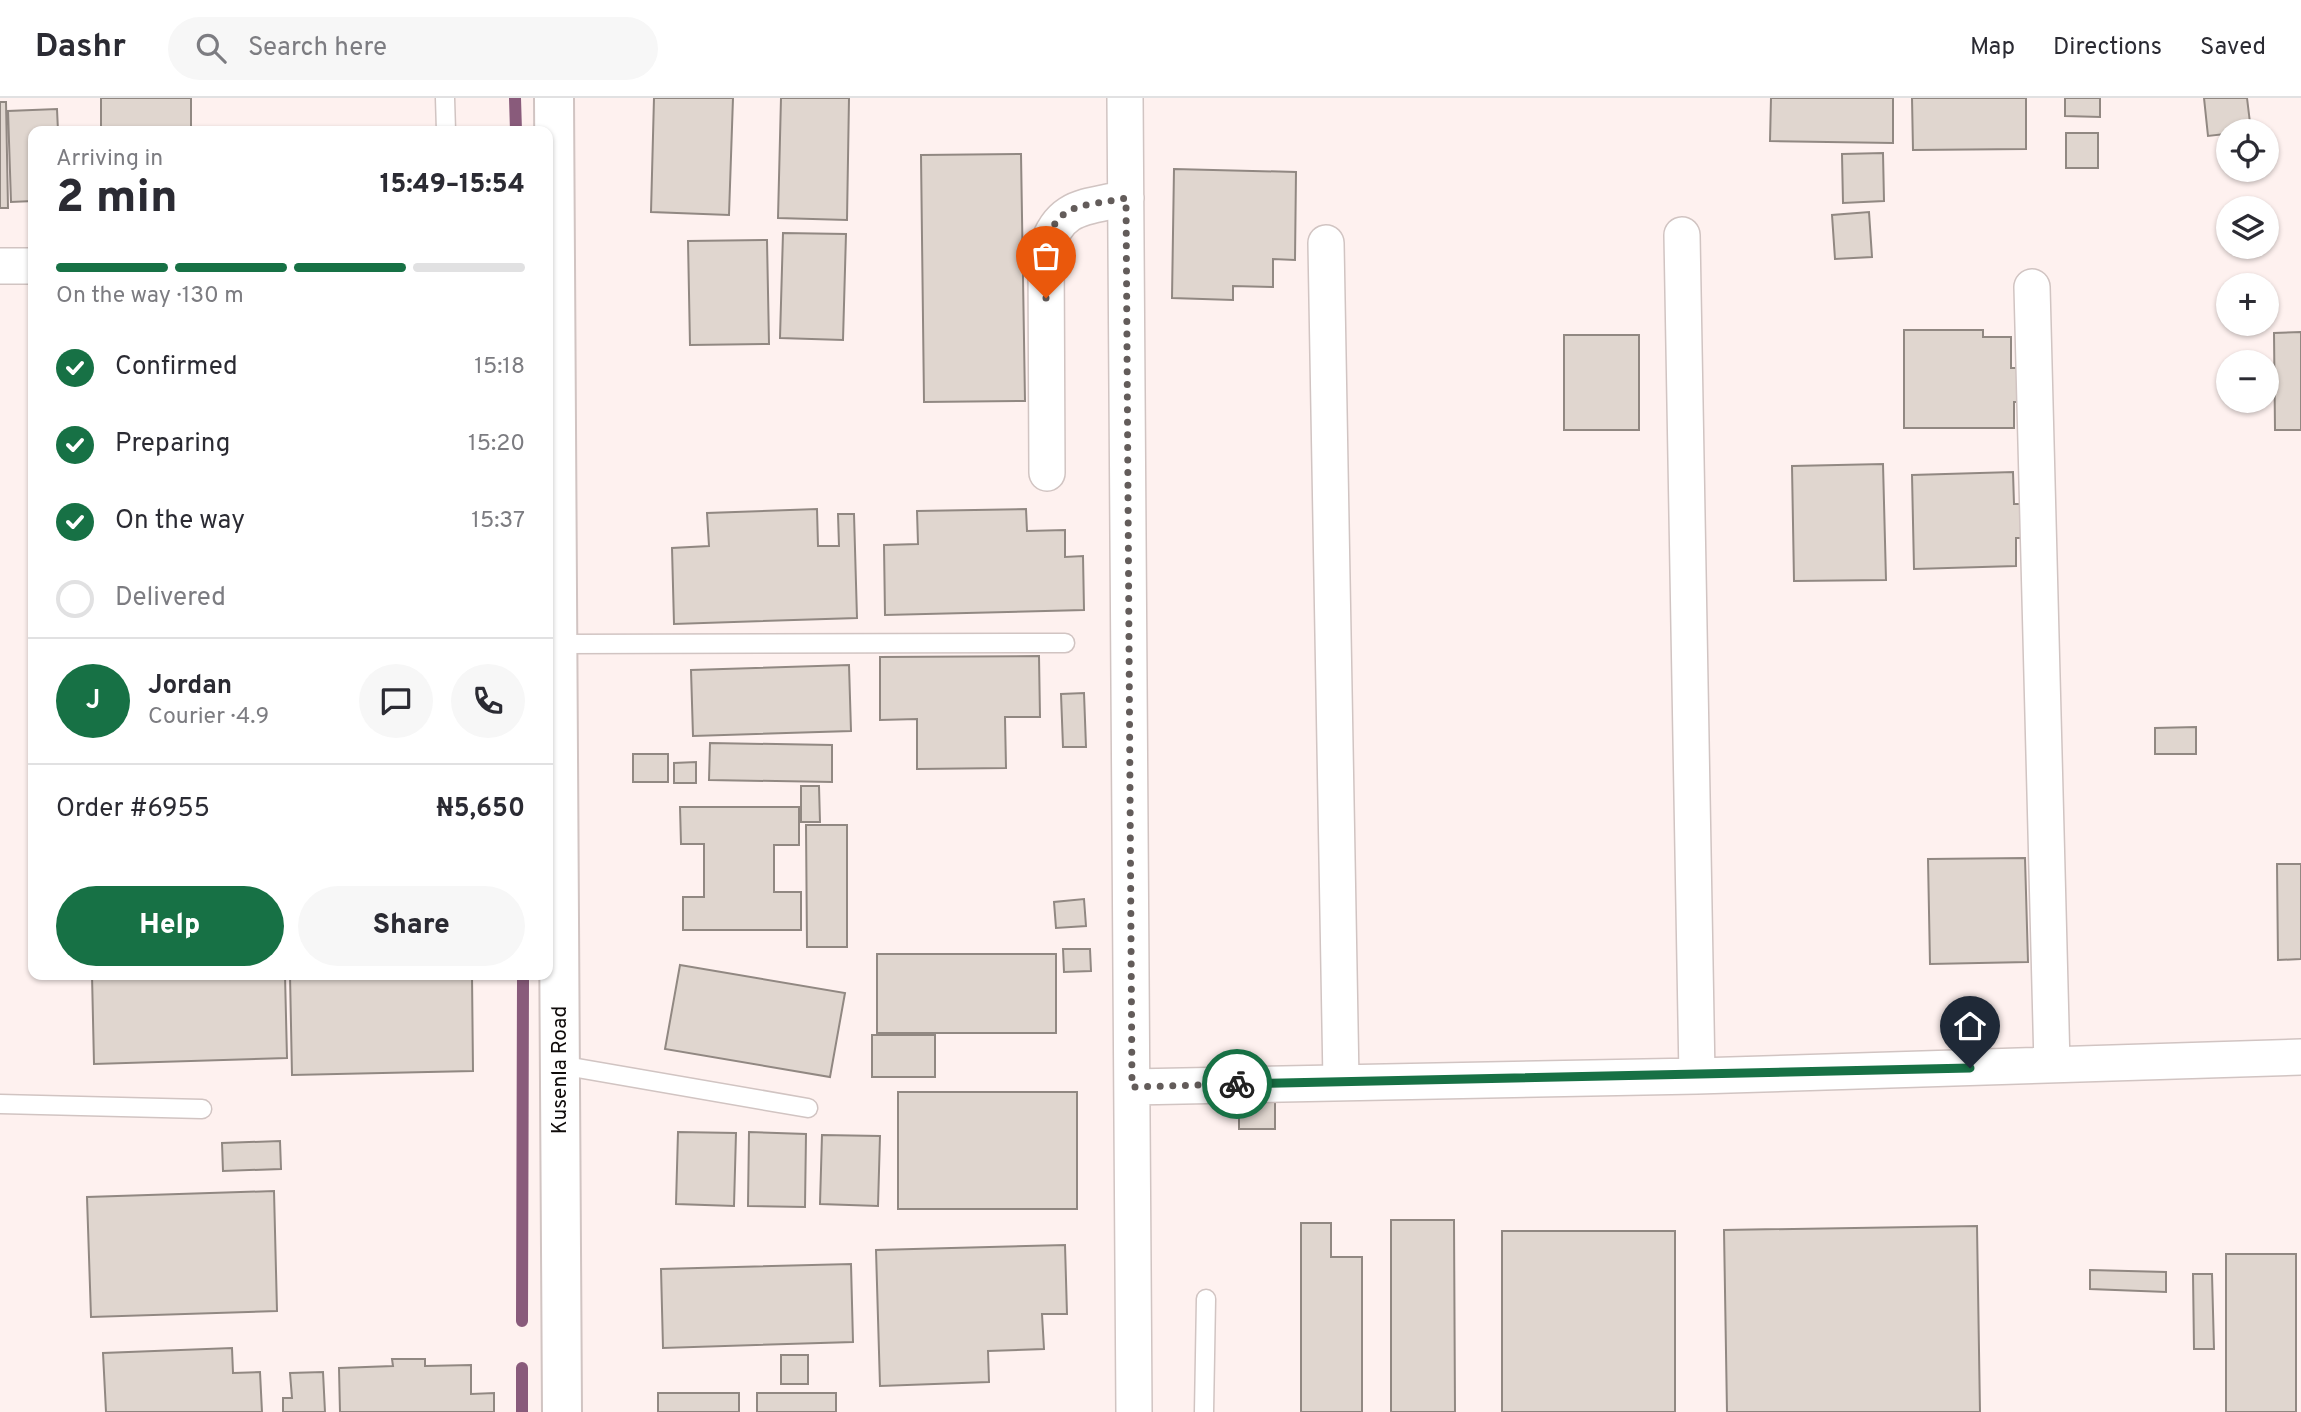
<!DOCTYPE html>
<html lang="en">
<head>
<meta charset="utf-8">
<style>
  :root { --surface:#fff; --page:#f7f7f7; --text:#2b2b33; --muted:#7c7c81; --line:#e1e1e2; --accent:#177145 }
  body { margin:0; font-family:Overpass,sans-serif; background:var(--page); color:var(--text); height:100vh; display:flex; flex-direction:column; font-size:26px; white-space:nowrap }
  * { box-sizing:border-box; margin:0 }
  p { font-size:23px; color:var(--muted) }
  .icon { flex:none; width:38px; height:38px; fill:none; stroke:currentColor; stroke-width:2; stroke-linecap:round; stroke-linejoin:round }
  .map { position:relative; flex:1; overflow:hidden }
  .drawer { position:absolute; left:28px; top:28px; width:525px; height:854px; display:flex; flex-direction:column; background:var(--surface); border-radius:14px; box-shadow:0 2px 5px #0004 }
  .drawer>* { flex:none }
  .fabs { position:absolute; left:2216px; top:21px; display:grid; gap:14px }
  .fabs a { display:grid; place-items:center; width:63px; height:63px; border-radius:50%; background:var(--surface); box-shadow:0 2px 5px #0004; font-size:35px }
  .pin { position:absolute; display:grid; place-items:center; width:60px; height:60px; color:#fff; margin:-72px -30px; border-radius:50% 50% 50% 0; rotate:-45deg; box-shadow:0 0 7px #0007 }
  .pin .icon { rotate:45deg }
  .courier { position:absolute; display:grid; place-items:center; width:70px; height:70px; margin:-35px; border:5px solid #177145; border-radius:50%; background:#fff; color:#222; box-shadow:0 2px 9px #0007 }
  .summary em { font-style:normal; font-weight:800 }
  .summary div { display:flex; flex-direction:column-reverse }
  .summary { display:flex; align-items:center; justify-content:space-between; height:119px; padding:0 28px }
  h1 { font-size:46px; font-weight:800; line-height:52px }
  .bar { display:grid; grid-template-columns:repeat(4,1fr); gap:10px 7px; align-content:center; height:84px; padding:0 28px }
  .bar i { height:9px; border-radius:5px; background:var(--line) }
  .bar .active { background:var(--accent) }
  .bar p { grid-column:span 4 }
  .line { display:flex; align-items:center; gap:18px; padding:0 28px; border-top:2px solid var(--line) }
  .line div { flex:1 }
  .round { display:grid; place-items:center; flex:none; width:74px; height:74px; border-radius:37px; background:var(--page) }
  ol { padding:0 28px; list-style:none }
  li { display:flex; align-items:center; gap:21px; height:77px }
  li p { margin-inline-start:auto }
  li .icon { padding:7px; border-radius:50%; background:var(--accent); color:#fff; stroke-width:4 }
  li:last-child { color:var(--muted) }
  li i { width:38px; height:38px; border:4px solid var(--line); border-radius:50% }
  .cta { display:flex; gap:14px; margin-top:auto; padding:14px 28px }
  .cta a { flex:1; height:80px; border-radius:42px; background:var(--accent); color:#fff; font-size:28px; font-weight:800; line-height:80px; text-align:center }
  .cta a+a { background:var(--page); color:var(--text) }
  header { display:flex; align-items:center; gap:42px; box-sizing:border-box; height:98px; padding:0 35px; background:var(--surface); border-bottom:2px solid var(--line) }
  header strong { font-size:33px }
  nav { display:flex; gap:38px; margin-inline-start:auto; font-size:24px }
  .search { width:490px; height:63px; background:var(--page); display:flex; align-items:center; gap:18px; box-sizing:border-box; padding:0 24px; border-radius:38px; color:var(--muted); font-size:26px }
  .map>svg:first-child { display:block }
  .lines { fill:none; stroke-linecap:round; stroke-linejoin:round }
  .stream { stroke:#895b7b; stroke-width:12 }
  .building { fill:#e0d6cf; stroke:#918882; stroke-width:2 }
  .service-casing { stroke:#d1c4c2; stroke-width:21 }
  .minor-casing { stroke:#d1c4c2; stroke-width:38 }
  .secondary-casing { stroke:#d1c4c2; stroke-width:42 }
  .service { stroke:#fff; stroke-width:18 }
  .minor { stroke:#fff; stroke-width:35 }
  .secondary { stroke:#fff; stroke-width:38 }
  .done { stroke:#635c5a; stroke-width:7; stroke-dasharray:0 12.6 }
  .route { stroke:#177145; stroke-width:9 }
  .labels { text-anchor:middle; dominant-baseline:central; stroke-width:5; stroke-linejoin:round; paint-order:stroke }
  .street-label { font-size:21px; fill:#0f0b0a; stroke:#fff }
</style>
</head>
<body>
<header>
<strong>Dashr</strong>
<div class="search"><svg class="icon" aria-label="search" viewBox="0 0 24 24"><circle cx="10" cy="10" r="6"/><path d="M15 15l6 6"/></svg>Search here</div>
<nav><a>Map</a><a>Directions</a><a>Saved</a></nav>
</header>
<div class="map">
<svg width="2301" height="1314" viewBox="0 0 2301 1314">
  <rect width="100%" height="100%" fill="#fef1ef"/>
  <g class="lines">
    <path class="stream" d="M515 0 516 33
      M522 1223 523 882
      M522 1314V1270"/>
  </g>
  <path class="building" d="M101 0H191V33H101Z
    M654 0H733L729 117 651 114Z
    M781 0H849L847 122 778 120Z
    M1771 0H1893V45L1770 43Z
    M1912 0H2026V51L1913 52Z
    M2065 0H2100V19L2065 18Z
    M2204 0H2247L2251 33 2208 38Z
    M0 4H6L8 110H0Z
    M57 11 58 33H33V103L11 104 8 13Z
    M2066 35H2098V70H2066Z
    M1883 55 1884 103 1843 105 1842 56Z
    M1021 56 1025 303 924 304 921 57Z
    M1174 71 1296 74 1295 162 1273 161V189L1233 188V202L1172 200Z
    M1869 114 1872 159 1835 161 1832 117Z
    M783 135 846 136 843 242 780 240Z
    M767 142 769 246 690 247 688 143Z
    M1904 232H1983V239H2011V270H2023V304H2014V330H1904Z
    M2301 234V332H2275L2274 235Z
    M1564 237H1639V332H1564Z
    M1883 366 1886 482 1794 483 1792 368Z
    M2013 374 2014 406H2024V440H2016V468L1914 471 1912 377Z
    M817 411 818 448H839L838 416H854L857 520 674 526 672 450 709 448 707 415Z
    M1026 411 1027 433 1065 432V459L1083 458 1084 512 885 517 884 447 918 446 917 413Z
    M1039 558 1040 619H1005L1006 670 917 671V621L880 622V559Z
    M849 567 851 633 693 638 691 572Z
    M1084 595 1086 649H1063L1061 596Z
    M2196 629V656H2155V630Z
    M710 645 832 647V684L709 682Z
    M633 656H668V684H633Z
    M696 664V685H674V665Z
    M801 688H819L820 724H801Z
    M680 709H799V747H774V794H801V832H683V799H704V746H681Z
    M806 727H847V849H807Z
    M2025 760 2028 864 1930 866 1928 761Z
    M2277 766H2301V861L2278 862Z
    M1084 801 1086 828 1056 830 1054 804Z
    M1063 851H1090L1091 873 1064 874Z
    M877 856H1056V935H877Z
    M680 867 845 895 830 979 665 951Z
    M92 877H285L287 960 94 966Z
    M290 877H472L473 973 292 977Z
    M872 937H935V979H872Z
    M898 994H1077V1111H898Z
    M1239 998H1275V1031H1239Z
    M678 1034 736 1035 734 1108 676 1106Z
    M749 1034 806 1036 805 1109 748 1108Z
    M822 1037 880 1038 878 1108 820 1106Z
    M280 1043 281 1071 223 1073 222 1045Z
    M274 1093 277 1213 91 1219 87 1099Z
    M1391 1122H1454L1455 1314H1391Z
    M1301 1125H1331V1159H1362V1314H1301Z
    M1977 1128 1980 1314H1727L1724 1132Z
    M1502 1133H1675V1314H1502Z
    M1065 1147 1067 1216H1042L1044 1251 988 1253 989 1284 880 1288 876 1152Z
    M2226 1156H2296V1314H2226Z
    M851 1166 853 1244 663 1250 661 1171Z
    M2090 1172 2166 1174V1194L2090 1191Z
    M2193 1176H2212L2214 1251H2194Z
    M232 1250 233 1275 260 1274 262 1314H106L103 1255Z
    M781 1257H808V1286H781Z
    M392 1261H425V1268L471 1267V1296L494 1295V1314H340L339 1270 393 1268Z
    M323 1274 325 1314H283V1300H292L290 1275Z
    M658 1295H739V1314H658Z
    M757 1295H836V1314H757Z"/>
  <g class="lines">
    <defs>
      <path id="service" d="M445 0 446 33
        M558 546 1065 545
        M560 967 808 1010
        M0 1006 202 1011
        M1204 1314 1206 1201"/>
      <path id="minor" d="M1125 0 1134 1314
        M1682 137 1697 978
        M1326 145 1341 983
        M0 168H33
        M2032 189 2052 967
        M1047 375 1046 151C1060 106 1085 110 1126 100
        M1132 989 1697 978 2301 959"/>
      <path id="secondary" d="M554 0 562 1314"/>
    </defs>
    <use href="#service" class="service-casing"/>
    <use href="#minor" class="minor-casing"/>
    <use href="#secondary" class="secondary-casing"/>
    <use href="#service" class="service"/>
    <use href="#minor" class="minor"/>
    <use href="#secondary" class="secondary"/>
  </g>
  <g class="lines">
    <path class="done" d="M1046 200C1046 172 1039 132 1067 114 1082 105 1109 104 1126 100L1132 989 1237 986"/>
    <path class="route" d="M1237 986 1970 970"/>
  </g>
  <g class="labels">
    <g class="street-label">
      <text transform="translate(560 972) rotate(-90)">Kusenla Road</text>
    </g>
  </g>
</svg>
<div class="fabs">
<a><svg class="icon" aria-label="locate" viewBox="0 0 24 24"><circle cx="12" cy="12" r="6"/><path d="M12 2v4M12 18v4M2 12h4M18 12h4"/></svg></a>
<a><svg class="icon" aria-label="layers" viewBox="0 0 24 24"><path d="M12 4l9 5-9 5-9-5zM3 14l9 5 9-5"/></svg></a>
<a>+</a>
<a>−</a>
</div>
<div class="pin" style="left:1046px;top:200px;background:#ea580c"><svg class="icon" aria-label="bag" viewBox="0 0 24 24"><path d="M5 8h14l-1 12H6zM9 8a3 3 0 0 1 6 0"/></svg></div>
<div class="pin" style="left:1970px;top:970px;background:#1f2937"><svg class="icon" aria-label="home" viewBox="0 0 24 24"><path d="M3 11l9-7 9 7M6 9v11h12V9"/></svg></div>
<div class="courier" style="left:1237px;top:986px"><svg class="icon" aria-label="bike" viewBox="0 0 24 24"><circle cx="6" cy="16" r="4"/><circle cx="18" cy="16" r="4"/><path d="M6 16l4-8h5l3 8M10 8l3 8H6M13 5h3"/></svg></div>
<section class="drawer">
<div class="summary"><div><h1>2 min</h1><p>Arriving in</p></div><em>15:49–15:54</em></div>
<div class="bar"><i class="active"></i><i class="active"></i><i class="active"></i><i></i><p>On the way · 130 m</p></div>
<ol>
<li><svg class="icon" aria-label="check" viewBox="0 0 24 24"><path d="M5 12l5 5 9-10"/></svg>Confirmed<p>15:18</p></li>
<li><svg class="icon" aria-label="check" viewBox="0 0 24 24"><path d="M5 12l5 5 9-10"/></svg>Preparing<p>15:20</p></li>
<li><svg class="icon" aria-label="check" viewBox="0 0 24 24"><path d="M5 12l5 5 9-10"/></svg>On the way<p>15:37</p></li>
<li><i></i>Delivered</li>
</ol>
<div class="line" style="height:126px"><b class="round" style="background:var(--accent);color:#fff">J</b><div><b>Jordan</b><p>Courier · 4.9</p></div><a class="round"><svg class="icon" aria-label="chat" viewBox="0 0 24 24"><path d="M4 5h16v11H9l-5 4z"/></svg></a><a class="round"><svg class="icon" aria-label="phone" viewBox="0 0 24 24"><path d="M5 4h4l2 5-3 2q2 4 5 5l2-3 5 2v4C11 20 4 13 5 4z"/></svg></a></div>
<div class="line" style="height:91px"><div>Order #6955</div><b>₦5,650</b></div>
<div class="cta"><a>Help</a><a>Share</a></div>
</section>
</div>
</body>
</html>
